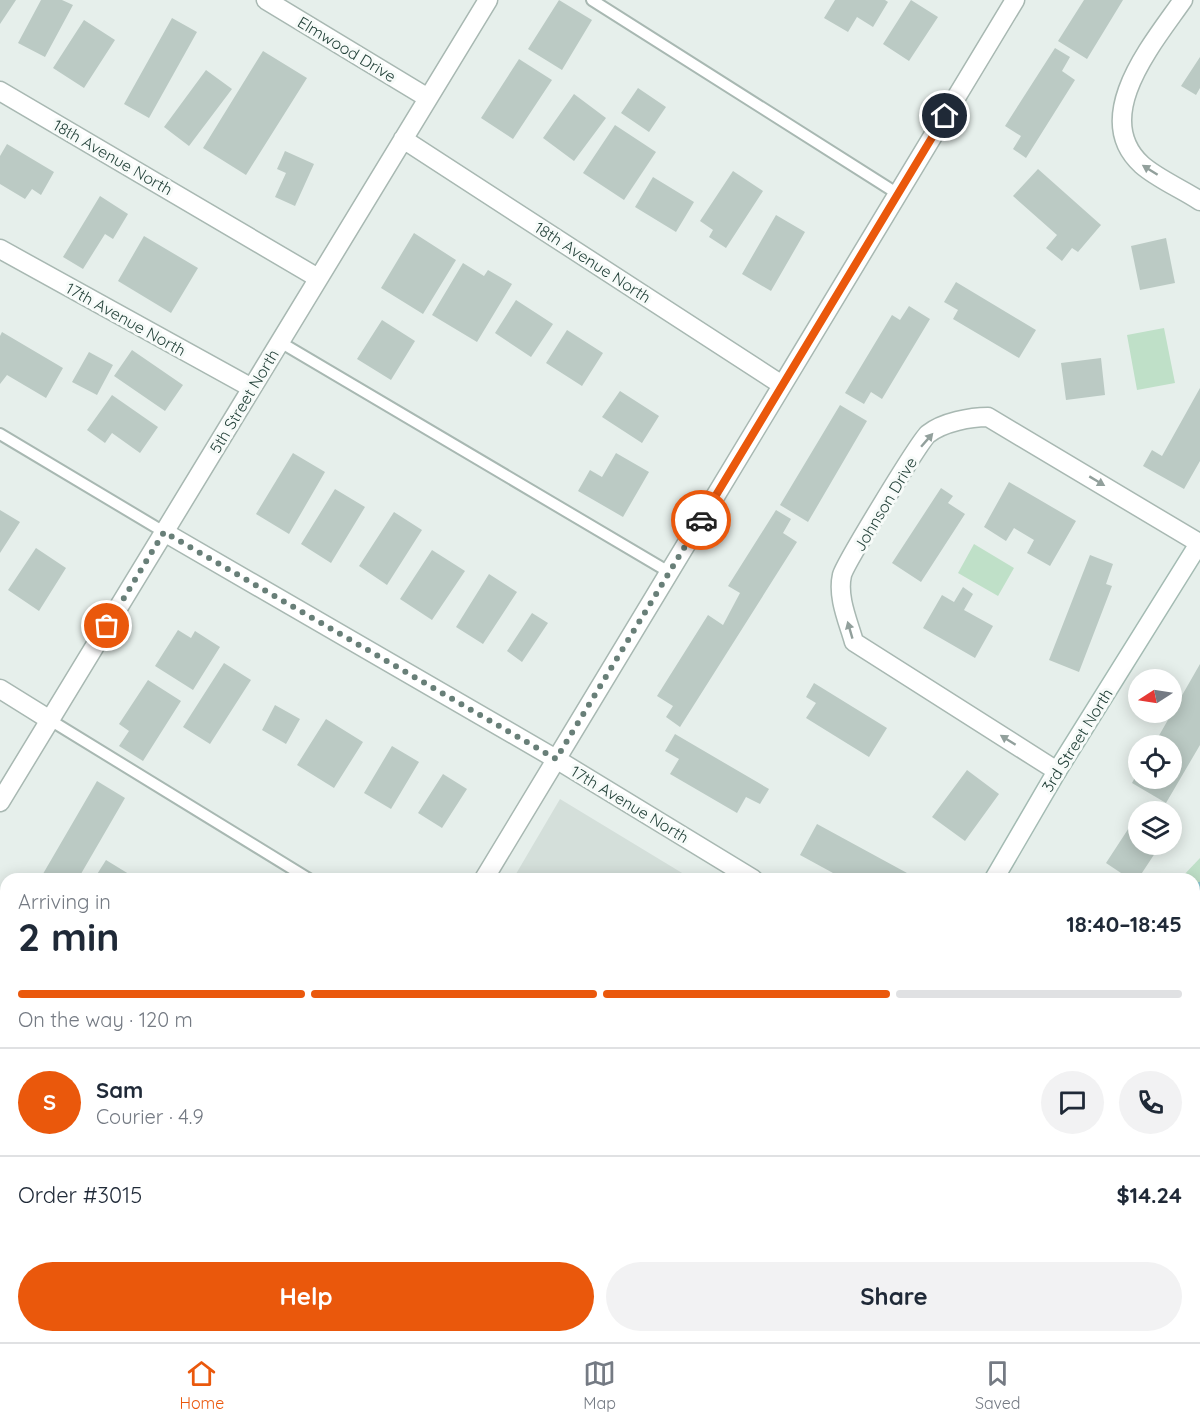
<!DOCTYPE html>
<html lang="en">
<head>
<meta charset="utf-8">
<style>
  :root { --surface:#fff; --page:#f2f2f3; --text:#1f2937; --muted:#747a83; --line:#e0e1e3; --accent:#ea580c }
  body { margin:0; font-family:Quicksand,sans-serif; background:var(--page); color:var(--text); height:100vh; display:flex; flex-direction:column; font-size:22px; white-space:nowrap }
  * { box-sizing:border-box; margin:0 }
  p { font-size:20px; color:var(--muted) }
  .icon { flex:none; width:33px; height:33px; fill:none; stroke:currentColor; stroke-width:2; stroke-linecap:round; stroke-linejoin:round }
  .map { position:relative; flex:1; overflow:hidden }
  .panel { position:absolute; left:0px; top:873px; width:1200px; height:470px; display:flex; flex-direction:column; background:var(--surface); border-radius:18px 18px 0 0; box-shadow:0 3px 15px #0003 }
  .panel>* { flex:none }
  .needle { width:39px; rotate:258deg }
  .controls { position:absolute; left:1128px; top:669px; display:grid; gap:12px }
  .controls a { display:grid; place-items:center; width:54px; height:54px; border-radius:50%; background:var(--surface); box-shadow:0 3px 15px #0003; font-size:30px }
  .pin { position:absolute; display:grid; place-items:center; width:51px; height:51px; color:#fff; margin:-26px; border:3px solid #fff; border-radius:50%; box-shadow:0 2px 6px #0007 }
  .courier { position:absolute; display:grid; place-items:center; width:60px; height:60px; margin:-30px; border:4px solid #ea580c; border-radius:50%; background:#fff; color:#222; box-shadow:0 2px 8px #0007 }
  .head em { font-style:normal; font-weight:700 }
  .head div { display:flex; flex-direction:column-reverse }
  .head { display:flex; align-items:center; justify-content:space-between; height:102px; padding:0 18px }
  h1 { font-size:39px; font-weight:700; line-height:45px }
  .bar { display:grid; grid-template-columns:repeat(4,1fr); gap:9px 6px; align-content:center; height:72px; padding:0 18px }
  .bar i { height:8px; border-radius:4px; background:var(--line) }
  .bar .on { background:var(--accent) }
  .bar p { grid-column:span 4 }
  .line { display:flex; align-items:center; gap:15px; padding:0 18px; border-top:2px solid var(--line) }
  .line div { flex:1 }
  .round { display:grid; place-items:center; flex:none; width:63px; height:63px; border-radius:32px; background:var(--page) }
  .primary-button { display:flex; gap:12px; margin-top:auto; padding:12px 18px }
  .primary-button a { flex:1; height:69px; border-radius:36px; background:var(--accent); color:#fff; font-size:24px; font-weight:700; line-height:69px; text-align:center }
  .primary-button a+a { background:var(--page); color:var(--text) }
  .tab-bar { display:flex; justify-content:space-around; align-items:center; height:84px; border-top:2px solid var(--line); background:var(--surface); font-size:16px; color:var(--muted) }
  .tab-bar a { display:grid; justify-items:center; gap:3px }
  .tab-bar .on { color:var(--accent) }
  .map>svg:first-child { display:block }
  .built { fill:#d4dfda }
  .green { fill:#bfe0c8 }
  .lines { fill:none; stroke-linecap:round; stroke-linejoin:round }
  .stream { stroke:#8ec9d4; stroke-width:8 }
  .building { fill:#bbcac4 }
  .lane-casing { stroke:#a8b8b2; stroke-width:14 }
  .street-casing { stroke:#a8b8b2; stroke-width:21 }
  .secondary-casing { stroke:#a4bbb3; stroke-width:21 }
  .lane { stroke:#fff; stroke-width:10 }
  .street { stroke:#fff; stroke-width:18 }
  .secondary { stroke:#fff; stroke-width:18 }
  .oneway { fill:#92a09c }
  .done { stroke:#687f78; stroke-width:6; stroke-dasharray:0 10.8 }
  .route { stroke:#ea580c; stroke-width:8 }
  .labels { text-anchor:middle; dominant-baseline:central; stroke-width:6; stroke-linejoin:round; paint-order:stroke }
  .street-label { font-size:16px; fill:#24423a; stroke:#f7fbf9 }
</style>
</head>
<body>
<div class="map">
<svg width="1200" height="1342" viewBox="0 0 1200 1342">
  <rect width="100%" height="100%" fill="#e6efeb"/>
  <path class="built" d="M560 799 692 879H513Z
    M611 1336H1044L1053 1342H608Z"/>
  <path class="green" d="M1164 328 1175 383 1137 390 1127 335Z
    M974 544 1014 568 998 596 958 573Z
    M1200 858V1131L1194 1128V879H1180Z"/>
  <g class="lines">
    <path class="stream" d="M1194 891 1200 886
      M888 1342 890 1336"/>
  </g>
  <path class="building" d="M0 0H16L0 24Z
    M41 0H62L73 5 45 57 18 43Z
    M559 0 592 20 562 70 528 49Z
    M835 0H885L888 2 873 27 857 17 848 32 824 18Z
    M911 0 938 17 909 61 883 44Z
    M1084 0H1123L1087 59 1058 41Z
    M172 18 197 32 149 118 124 104Z
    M84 20 115 40 84 88 53 68Z
    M1055 48 1070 57 1062 71 1075 80 1026 158 1013 149 1021 136 1005 126Z
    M263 51 307 78 246 175 203 148Z
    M1200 57V88L1196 95 1181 86Z
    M519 59 552 80 513 139 481 118Z
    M206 70 232 89 189 146 164 127Z
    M638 88 666 107 649 132 621 113Z
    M574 94 606 118 574 161 543 138Z
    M615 125 656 152 624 200 583 173Z
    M7 144 54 172 41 195 32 189 25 199 0 184V156Z
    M285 151 314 164 295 206 275 197 286 173 277 169Z
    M1038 169 1101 225 1078 252 1072 248 1062 261 1046 248 1057 235 1013 196Z
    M733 171 763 191 726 248 709 237 713 230 700 221Z
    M653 177 694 202 676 232 635 207Z
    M100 196 128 214 113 239 105 234 83 269 63 257Z
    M776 215 805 232 771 291 742 274Z
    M414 233 456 260 423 314 381 288Z
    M144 236 198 268 171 313 118 281Z
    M1166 238 1175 283 1140 290 1131 246Z
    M463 263 484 276 488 270 512 284 477 342 432 315Z
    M956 282 1036 330 1019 358 953 319 958 310 944 302Z
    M516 300 553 324 531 357 495 333Z
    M909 306 930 319 882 399 871 392 864 404 845 393 892 315 900 320Z
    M382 320 415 341 391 380 357 359Z
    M567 330 603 353 582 386 546 363Z
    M2 332 63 368 46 398 7 375 0 384V336Z
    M132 350 183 385 165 411 114 376Z
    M89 352 113 365 97 395 72 382Z
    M1101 358 1105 395 1066 400 1061 363Z
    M1200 388V461L1184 489 1143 466 1152 450 1162 456Z
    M620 391 659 416 642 443 602 417Z
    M112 395 158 427 140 453 112 433 105 443 87 430Z
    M840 405 867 421 808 522 780 505Z
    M293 453 325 472 289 534 256 514Z
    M616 453 649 472 623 517 578 491 590 470 602 477Z
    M1009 482 1076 521 1050 566 1027 553 1034 540 1014 528 1006 541 984 527Z
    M941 488 953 496 948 503 965 514 921 582 892 563Z
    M335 489 365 507 331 563 301 544Z
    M0 510 20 522 0 553Z
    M776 510 791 519 783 533 797 542 680 727 666 717 673 706 657 696 708 615 723 625 740 593 728 586Z
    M394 512 422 530 387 585 359 566Z
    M36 548 66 568 39 611 8 590Z
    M432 550 465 571 432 620 400 599Z
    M1090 555 1113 564 1106 584 1112 586 1079 672 1049 660Z
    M489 574 517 592 483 644 456 627Z
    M963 587 973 594 964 610 993 626 975 658 923 628 942 595 954 602Z
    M532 613 548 623 522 662 507 651Z
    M178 630 191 638 195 631 220 647 193 690 155 666Z
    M224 663 251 680 210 744 183 727Z
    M1200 664V745L1166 803 1132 783 1138 772V778H1172V746H1153Z
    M148 680 181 701 143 761 119 746 129 731 119 724Z
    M814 683 887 728 869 757 806 718 816 703 806 697Z
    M275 705 300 719 286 744 262 730Z
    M326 719 363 742 334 788 297 765Z
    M675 734 769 789 760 804 746 797 737 813 670 774 679 759 665 751Z
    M392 746 419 762 391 809 364 793Z
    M967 770 999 794 965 841 932 817Z
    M443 774 467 789 442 828 418 813Z
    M97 781 125 798 78 879H40Z
    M1138 814V844H1161L1138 879H1130L1106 863Z
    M817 824 907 873 904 879H844L800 855Z
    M106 860 137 879H94Z
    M4 1036 6 1098 0 1107V1043Z
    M1194 1231 1200 1235V1275L1194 1272Z
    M1194 1286 1200 1291 1194 1304Z
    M59 1336H127L131 1339 129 1342H55Z
    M282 1336H319L315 1342H287L288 1340Z
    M493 1336H497L506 1342H490Z
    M789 1336H845L842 1342H785Z
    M1137 1336H1171L1174 1339 1171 1342H1133Z"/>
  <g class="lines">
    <defs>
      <path id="lane" d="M592 0 898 194
        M280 342 669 572
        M0 434 164 532
        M50 720 309 879
        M0 1216 6 1220
        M1066 1336 1074 1342"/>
      <path id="street" d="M266 0 428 98
        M1183 0C1154 42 1089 117 1142 165 1158 179 1182 189 1200 201
        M0 91 318 278
        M403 139 782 385
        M0 249 252 388
        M164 532 556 759 753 879
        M0 689 50 720
        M1057 771 854 642C848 621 837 597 842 575 845 564 919 442 928 434 943 422 971 417 988 417L1199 543
        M0 802 488 0
        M484 879 1015 0
        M1194 1146 1200 1150
        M204 1342 208 1336"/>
      <path id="secondary" d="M994 879 1057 771 1200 542
        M0 953 6 957
        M647 1336 656 1342
        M719 1342 723 1336"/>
    </defs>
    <use href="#lane" class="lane-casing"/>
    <use href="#street" class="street-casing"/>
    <use href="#secondary" class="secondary-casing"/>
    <use href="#lane" class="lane"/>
    <use href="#street" class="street"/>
    <use href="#secondary" class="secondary"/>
  </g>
  <defs><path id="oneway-solid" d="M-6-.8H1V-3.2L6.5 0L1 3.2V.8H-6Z" transform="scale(1.5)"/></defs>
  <g class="oneway">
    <use href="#oneway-solid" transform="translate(1150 170) rotate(-148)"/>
    <use href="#oneway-solid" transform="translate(927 440) rotate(-49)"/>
    <use href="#oneway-solid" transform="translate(1097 481) rotate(31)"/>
    <use href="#oneway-solid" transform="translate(850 630) rotate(-106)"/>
    <use href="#oneway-solid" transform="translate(1008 740) rotate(-148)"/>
  </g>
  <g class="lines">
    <path class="done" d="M107 626 164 532 556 759 701 520"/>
    <path class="route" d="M701 520 945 116"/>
  </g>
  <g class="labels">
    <g class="street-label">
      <text transform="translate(347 49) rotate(31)">Elmwood Drive</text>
      <text transform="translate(113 157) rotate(30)">18th Avenue North</text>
      <text transform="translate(593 262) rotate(33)">18th Avenue North</text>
      <text transform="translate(126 319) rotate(29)">17th Avenue North</text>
      <text transform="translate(244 401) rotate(-59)">5th Street North</text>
      <text transform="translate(885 504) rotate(-59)">Johnson Drive</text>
      <text transform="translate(1077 740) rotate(-58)">3rd Street North</text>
      <text transform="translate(630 804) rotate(31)">17th Avenue North</text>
    </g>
  </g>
</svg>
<div class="controls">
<a><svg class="needle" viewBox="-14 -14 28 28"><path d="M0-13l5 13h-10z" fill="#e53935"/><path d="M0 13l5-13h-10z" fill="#747a83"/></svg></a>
<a><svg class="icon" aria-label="locate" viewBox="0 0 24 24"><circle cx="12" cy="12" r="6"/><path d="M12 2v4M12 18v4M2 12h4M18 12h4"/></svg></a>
<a><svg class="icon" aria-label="layers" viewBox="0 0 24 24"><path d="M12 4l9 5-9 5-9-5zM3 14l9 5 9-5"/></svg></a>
</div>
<div class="pin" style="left:107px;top:626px;background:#ea580c"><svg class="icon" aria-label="bag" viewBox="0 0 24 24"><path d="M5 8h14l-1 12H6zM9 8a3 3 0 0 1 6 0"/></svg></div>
<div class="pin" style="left:945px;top:116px;background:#1f2937"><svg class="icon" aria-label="home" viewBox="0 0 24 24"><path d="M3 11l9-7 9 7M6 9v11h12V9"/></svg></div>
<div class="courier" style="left:701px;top:520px"><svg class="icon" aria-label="car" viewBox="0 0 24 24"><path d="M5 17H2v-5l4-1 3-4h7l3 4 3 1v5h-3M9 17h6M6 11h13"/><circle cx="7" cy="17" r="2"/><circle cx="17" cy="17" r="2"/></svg></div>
<section class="panel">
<div class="head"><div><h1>2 min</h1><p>Arriving in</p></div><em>18:40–18:45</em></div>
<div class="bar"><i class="on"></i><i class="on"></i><i class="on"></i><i></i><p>On the way · 120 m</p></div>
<div class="line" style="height:108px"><b class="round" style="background:var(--accent);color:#fff">S</b><div><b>Sam</b><p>Courier · 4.9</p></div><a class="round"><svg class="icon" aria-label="chat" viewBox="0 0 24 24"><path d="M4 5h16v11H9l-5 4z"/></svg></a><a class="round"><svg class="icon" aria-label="phone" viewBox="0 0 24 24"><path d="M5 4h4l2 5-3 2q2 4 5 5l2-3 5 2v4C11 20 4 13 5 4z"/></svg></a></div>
<div class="line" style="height:78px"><div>Order #3015</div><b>$14.24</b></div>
<div class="primary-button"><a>Help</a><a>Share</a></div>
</section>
</div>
<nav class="tab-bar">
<a class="on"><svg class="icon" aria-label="home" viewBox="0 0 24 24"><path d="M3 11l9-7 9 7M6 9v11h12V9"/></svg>Home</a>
<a><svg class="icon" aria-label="map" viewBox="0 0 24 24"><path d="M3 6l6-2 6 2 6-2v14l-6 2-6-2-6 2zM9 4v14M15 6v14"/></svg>Map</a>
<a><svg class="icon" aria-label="saved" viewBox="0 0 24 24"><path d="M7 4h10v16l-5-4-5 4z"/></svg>Saved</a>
</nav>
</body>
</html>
